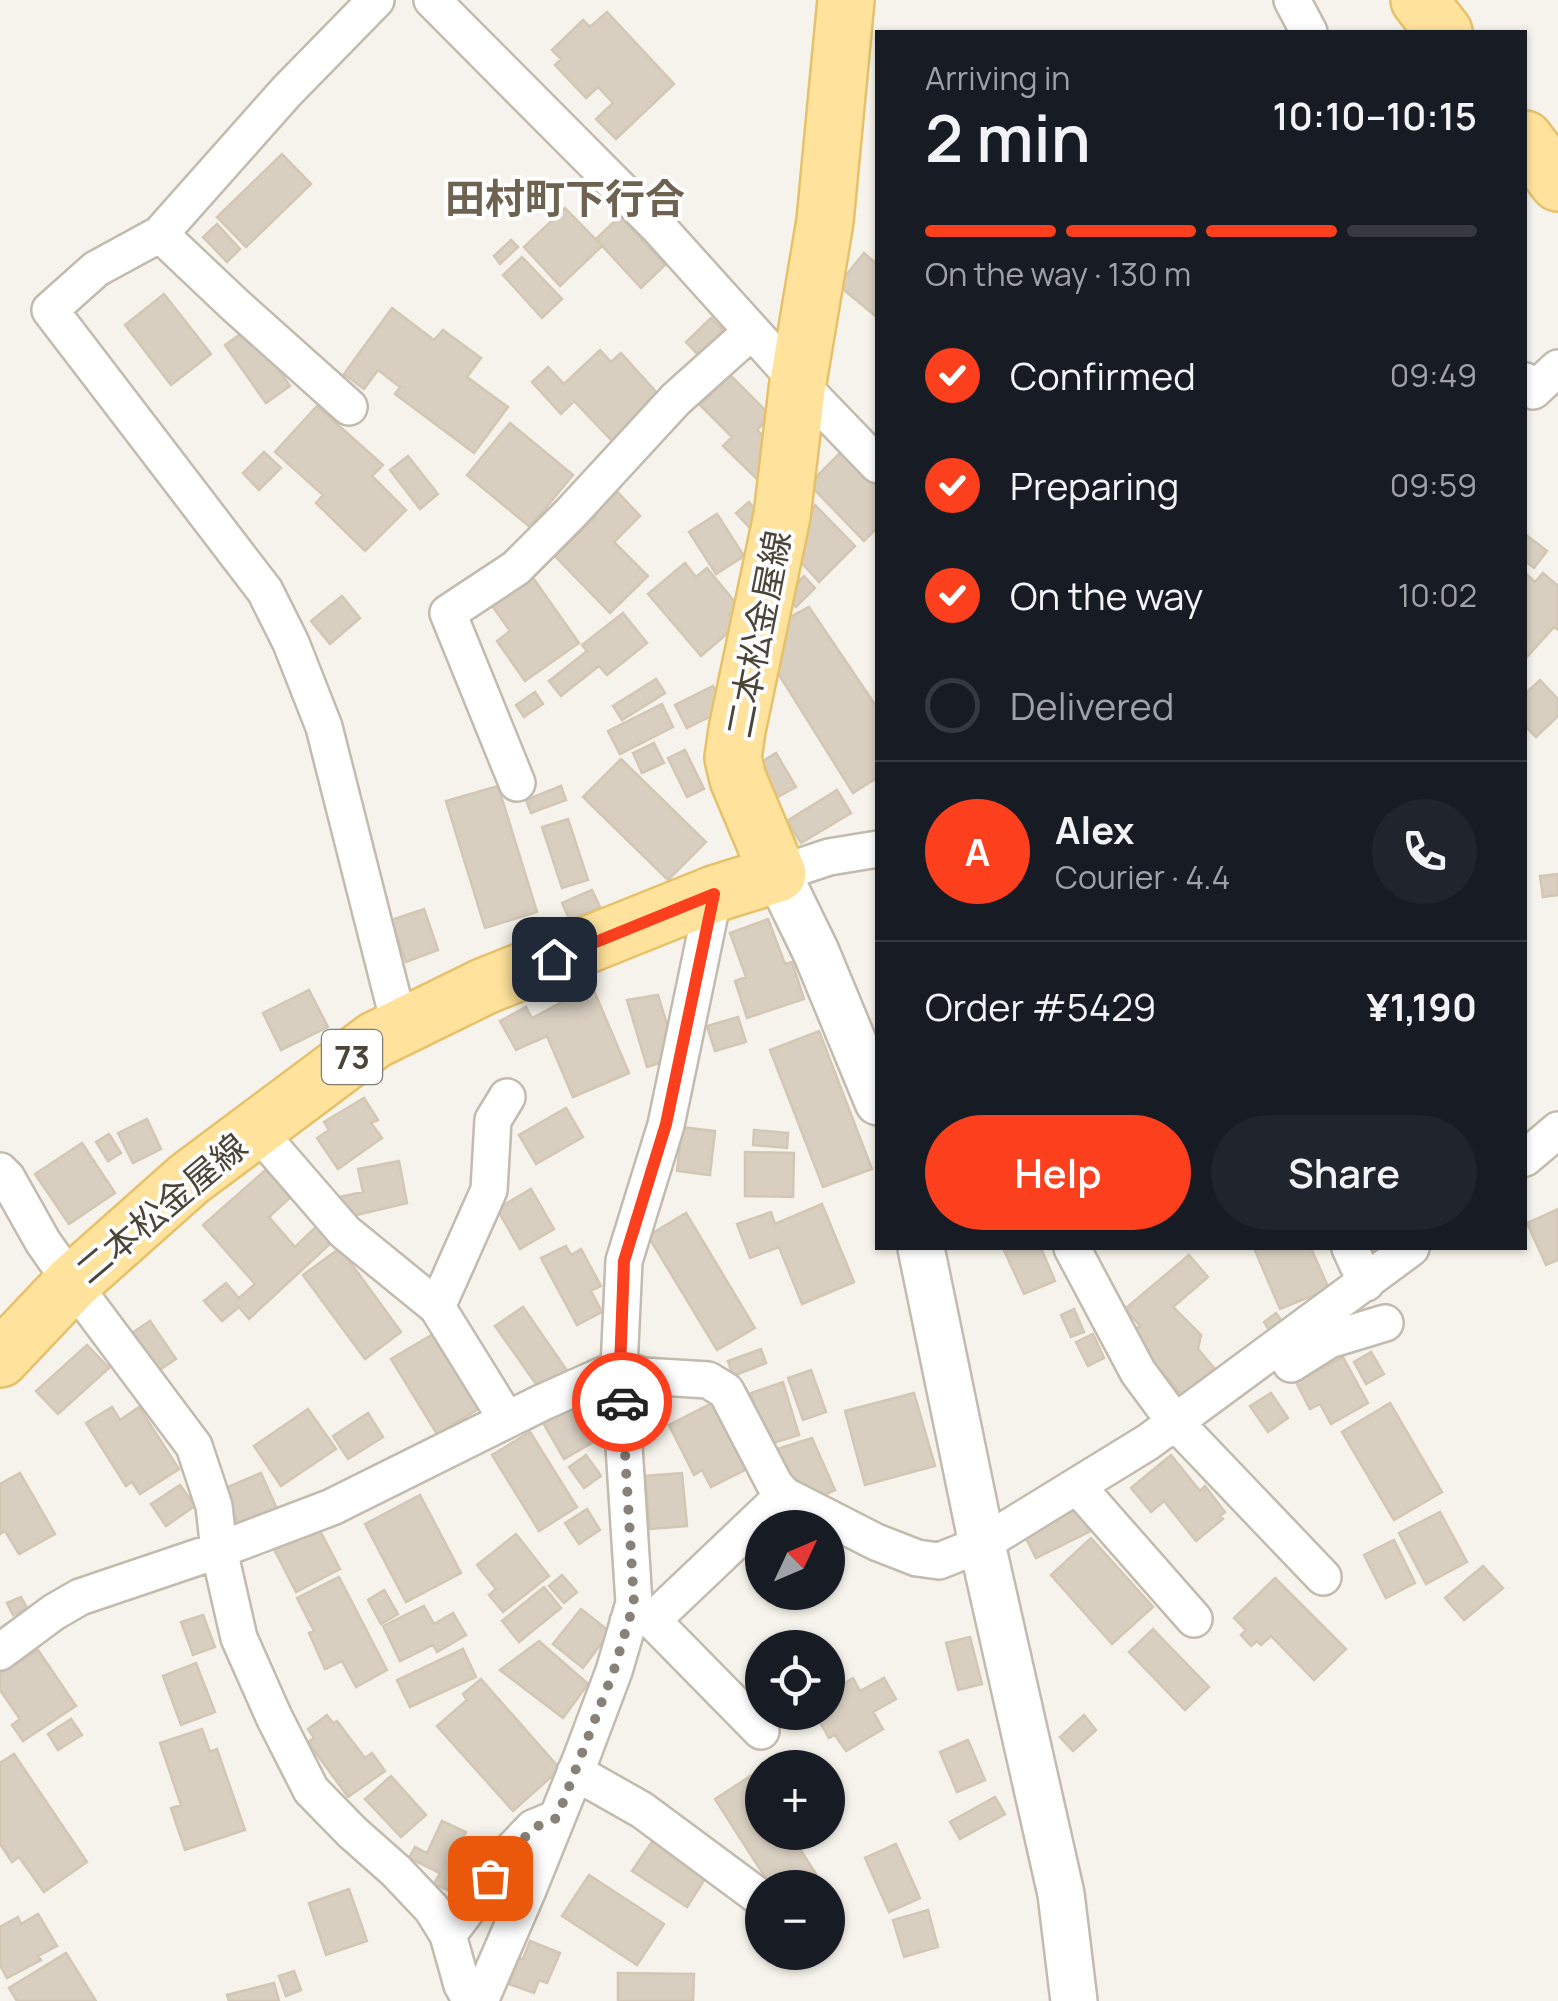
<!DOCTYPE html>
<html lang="en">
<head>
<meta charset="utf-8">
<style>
  :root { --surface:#171b24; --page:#20242c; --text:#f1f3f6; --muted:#9ea1a6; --line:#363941; --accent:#fc3f1d }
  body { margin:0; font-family:Manrope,"Noto Sans JP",sans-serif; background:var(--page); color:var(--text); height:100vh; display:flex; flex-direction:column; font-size:38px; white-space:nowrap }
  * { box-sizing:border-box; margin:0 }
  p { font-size:32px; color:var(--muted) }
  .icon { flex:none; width:55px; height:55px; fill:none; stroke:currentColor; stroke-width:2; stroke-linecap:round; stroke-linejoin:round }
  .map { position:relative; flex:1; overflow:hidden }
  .panel { position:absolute; left:875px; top:30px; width:652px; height:1220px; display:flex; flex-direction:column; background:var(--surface); border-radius:0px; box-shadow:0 2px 8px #0004 }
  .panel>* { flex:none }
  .needle { width:65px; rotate:46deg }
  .controls { position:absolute; left:745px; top:1510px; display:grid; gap:20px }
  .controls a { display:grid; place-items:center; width:100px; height:100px; border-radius:50%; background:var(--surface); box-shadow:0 2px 8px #0004; font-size:50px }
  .pin { position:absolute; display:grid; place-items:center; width:85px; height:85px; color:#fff; margin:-42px; border-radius:20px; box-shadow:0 5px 15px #0006 }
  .courier { position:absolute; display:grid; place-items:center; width:100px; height:100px; margin:-50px; border:8px solid #fc3f1d; border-radius:50%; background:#fff; color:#222; box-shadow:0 2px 12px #0007 }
  .overview em { font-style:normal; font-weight:600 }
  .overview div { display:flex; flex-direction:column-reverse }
  .overview { display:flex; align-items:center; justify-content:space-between; height:170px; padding:0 50px }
  h1 { font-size:65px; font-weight:600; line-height:75px }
  .bar { display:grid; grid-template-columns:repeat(4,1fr); gap:15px 10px; align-content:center; height:120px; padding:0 50px }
  .bar i { height:12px; border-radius:8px; background:var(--line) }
  .bar .selected { background:var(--accent) }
  .bar p { grid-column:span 4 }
  .line { display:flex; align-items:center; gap:25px; padding:0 50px; border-top:2px solid var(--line) }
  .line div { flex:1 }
  .round { display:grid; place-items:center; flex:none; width:105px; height:105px; border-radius:52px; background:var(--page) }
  ol { padding:0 50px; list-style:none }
  li { display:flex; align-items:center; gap:30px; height:110px }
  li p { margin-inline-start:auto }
  li .icon { padding:10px; border-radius:50%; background:var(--accent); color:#fff; stroke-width:4 }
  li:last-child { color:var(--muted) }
  li i { width:55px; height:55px; border:5px solid var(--line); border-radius:50% }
  .button { display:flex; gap:20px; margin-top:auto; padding:20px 50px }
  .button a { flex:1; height:115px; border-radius:60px; background:var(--accent); color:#fff; font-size:40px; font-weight:600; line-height:115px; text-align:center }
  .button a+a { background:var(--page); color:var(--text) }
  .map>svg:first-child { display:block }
  .building { fill:#d8cfc1; stroke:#d3c7b4; stroke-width:2.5 }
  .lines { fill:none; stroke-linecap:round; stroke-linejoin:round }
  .minor-casing { stroke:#c2bbae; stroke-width:40 }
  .tertiary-casing { stroke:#c2bbae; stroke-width:50 }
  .primary-casing { stroke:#e6c16a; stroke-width:60 }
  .minor { stroke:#fff; stroke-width:35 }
  .tertiary { stroke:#fff; stroke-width:45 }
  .primary { stroke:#ffe39c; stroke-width:55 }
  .done { stroke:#878178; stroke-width:10; stroke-dasharray:0 18 }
  .route { stroke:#fc3f1d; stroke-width:12 }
  .labels { text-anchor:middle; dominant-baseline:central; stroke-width:8; stroke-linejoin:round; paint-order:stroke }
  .shield { fill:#fff; stroke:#817c74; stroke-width:2.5 }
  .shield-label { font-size:32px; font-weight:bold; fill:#4b4439 }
  .street-label { font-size:35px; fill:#4b4439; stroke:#fff }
  .quarter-label { font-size:40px; font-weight:bold; fill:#6e6250; stroke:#fff }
</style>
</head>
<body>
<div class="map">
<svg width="1558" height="2001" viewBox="0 0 1558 2001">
  <rect width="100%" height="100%" fill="#f6f3ec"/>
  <path class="building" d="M607 12 674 84 616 139 596 119 613 103 598 87 586 98 555 65 561 59 552 50 583 20 590 27Z
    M282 154 311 184 246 247 217 217Z
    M565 208 602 246 560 286 524 247Z
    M620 216 665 265 641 288 596 239Z
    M217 224 240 249 227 262 203 237Z
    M511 240 518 247 500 264 494 256Z
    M864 253 878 265V318L838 285Z
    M522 257 562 299 542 318 503 275Z
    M164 294 211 354 171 385 125 325Z
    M392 308 434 340 443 330 481 358 467 377 508 407 474 453 395 394 400 387 378 370 364 389 344 374Z
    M711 318 728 335 702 359 686 342Z
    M249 328 290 386 266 403 225 345Z
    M600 350 611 362 621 353 657 393 648 401 653 406 613 442 574 401 561 414 532 382 548 367 564 384Z
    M730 375 771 416 757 430 782 454 757 479 723 446 732 437 700 405Z
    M317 406 383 465 372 476 406 510 365 551 316 503 323 495 275 452Z
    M510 423 573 475 530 527 467 475Z
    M842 451 878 487V527L864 541 809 484Z
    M264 452 281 468 259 490 243 473Z
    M408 456 438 494 420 509 390 470Z
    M611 485 640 516 614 542 648 576 610 613 555 556 596 516 587 507Z
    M749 502 761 517 749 527 736 513Z
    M815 505 855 546 819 582 791 551Z
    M717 514 744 556 716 574 689 532Z
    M1525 534 1547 551 1534 568 1525 561Z
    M685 563 696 577 707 568 739 607 729 615 737 625 701 656 648 594Z
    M1525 573 1535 582 1543 573 1558 586V630L1554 627 1526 658Z
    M531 575 579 643 525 681 497 641 510 631 491 604Z
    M804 576 815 588 796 607 785 595Z
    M342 596 360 618 330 644 311 621Z
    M809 607 878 709V777L853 793 776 670 777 624Z
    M623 613 647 643 607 675 599 666 561 696 549 681 587 651 582 645Z
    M656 679 665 693 622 720 613 706Z
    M1540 680 1558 699V716L1536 737 1525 726V694Z
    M713 686 725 709 687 728 675 705Z
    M535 692 543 704 524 717 516 705Z
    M662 704 673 727 620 754 608 731Z
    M654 743 664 763 642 773 633 753Z
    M685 750 704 789 687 797 668 758Z
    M776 753 796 787 772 800 753 767Z
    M621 759 706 842 668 880 583 797Z
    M498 786 537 912 485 928 446 801Z
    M561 786 566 800 531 813 526 800Z
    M837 790 851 813 801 843 787 821Z
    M568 819 588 880 562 888 542 827Z
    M1558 874V895L1543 897 1540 876Z
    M592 890 600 907 570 921 562 903Z
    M424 909 438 950 406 962 391 920Z
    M768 919 785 964 792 962 804 999 747 1018 735 981 746 977 730 933Z
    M592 986 629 1073 573 1097 547 1036 516 1050 500 1021 526 1007 532 1018Z
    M309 990 328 1027 281 1050 263 1013Z
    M658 995 669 1031 660 1063 647 1067 627 1000Z
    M738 1017 746 1042 715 1051 707 1026Z
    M819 1031 872 1169 823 1187 770 1050Z
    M364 1098 378 1120 371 1123 382 1138 338 1169 317 1138 329 1130 324 1122Z
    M566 1108 583 1137 536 1164 519 1135Z
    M147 1119 161 1149 133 1163 118 1133Z
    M682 1127 715 1131 710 1175 677 1171Z
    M754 1130 788 1133 787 1148 753 1145Z
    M109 1134 121 1153 108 1161 96 1142Z
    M82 1143 115 1193 69 1224 35 1174Z
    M745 1152 794 1153 793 1197 745 1196Z
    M399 1161 407 1203 344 1218 339 1197 363 1192 358 1169Z
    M270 1166 294 1194 269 1217 295 1247 317 1226 332 1242 249 1319 239 1307 222 1321 204 1301 226 1283 239 1298 255 1284 203 1225Z
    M531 1189 554 1229 520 1249 497 1209Z
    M822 1204 854 1282 802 1304 779 1247 750 1258 737 1224 771 1212 775 1224Z
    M1558 1209V1260L1546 1265 1527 1223Z
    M686 1213 755 1328 717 1350 648 1236Z
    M566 1246 571 1255 581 1249 601 1286 591 1291 602 1312 577 1325 541 1258Z
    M340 1248 401 1332 365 1359 303 1275Z
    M1003 1248H1041L1055 1281 1024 1294Z
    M1254 1248H1311L1329 1289 1280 1309Z
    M1189 1255 1208 1277 1173 1307 1201 1335 1198 1349 1215 1369 1182 1396 1162 1371 1153 1376 1128 1333 1140 1326 1125 1309Z
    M523 1307 568 1372 541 1391 495 1326Z
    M1074 1309 1084 1332 1071 1337 1061 1315Z
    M1276 1313 1285 1326 1272 1335 1264 1322Z
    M150 1321 176 1359 155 1373 129 1335Z
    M435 1333 480 1408 437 1434 391 1359Z
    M1093 1334 1104 1358 1088 1366 1076 1342Z
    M87 1345 109 1368 58 1414 36 1391Z
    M761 1349 766 1363 733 1376 728 1361Z
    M1371 1352 1384 1374 1366 1384 1354 1362Z
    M1343 1357 1368 1403 1331 1424 1320 1404 1310 1409 1296 1382Z
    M811 1370 826 1412 803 1420 788 1378Z
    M783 1382 799 1435 767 1445 751 1393Z
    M595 1391 616 1429 564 1459 542 1421Z
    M914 1393 935 1466 865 1485 845 1411Z
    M1271 1393 1288 1418 1268 1432 1250 1406Z
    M716 1401 749 1468 711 1487 702 1470 694 1475 669 1425Z
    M1390 1403 1442 1492 1394 1520 1342 1432Z
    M112 1407 120 1420 139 1407 179 1469 140 1494 132 1482 126 1486 86 1423Z
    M308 1409 336 1449 281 1486 254 1446Z
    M368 1413 383 1437 348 1459 333 1436Z
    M530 1432 577 1507 539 1531 492 1455Z
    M812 1438 835 1490 824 1495 799 1489 788 1479 777 1449Z
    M586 1455 601 1476 584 1488 569 1467Z
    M1171 1455 1200 1491 1205 1486 1225 1512 1220 1516 1223 1519 1196 1541 1164 1501 1151 1512 1131 1488Z
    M20 1473 55 1534 19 1554 5 1531 0 1534V1484Z
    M261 1473 278 1511 240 1527 223 1489Z
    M682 1473 687 1526 650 1529 645 1476Z
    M180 1485 195 1506 166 1526 151 1504Z
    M420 1495 461 1573 406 1602 365 1524Z
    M1078 1508 1089 1532 1036 1558 1024 1534Z
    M587 1509 600 1530 579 1544 565 1523Z
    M1440 1512 1467 1562 1426 1584 1399 1533Z
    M318 1527 340 1569 296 1592 274 1549Z
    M516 1534 549 1576 503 1612 489 1595 496 1589 477 1565Z
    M1091 1538 1153 1607 1112 1644 1051 1575Z
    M1394 1540 1415 1583 1386 1598 1364 1555Z
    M1483 1566 1503 1588 1464 1620 1445 1598Z
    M562 1575 577 1592 564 1603 549 1586Z
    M339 1577 387 1670 356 1687 342 1661 325 1669 309 1633 314 1631 297 1598Z
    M1275 1578 1346 1649 1314 1680 1271 1636 1261 1645 1257 1641 1251 1646 1241 1635 1246 1630 1234 1618Z
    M544 1587 561 1608 519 1642 502 1621Z
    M384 1590 398 1614 381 1624 368 1600Z
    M21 1597 27 1608 13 1615 7 1603Z
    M424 1606 434 1624 453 1613 466 1635 437 1652 433 1645 400 1661 383 1626Z
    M581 1609 610 1632 583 1668 553 1644Z
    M203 1615 215 1647 193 1655 181 1622Z
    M1153 1629 1209 1687 1185 1710 1129 1652Z
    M970 1637 982 1684 958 1690 946 1643Z
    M539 1641 588 1684 563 1718 500 1670Z
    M463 1649 476 1677 410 1707 397 1680Z
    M38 1650 76 1706 23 1741 12 1725 20 1719 0 1690V1673Z
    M196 1663 215 1712 181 1725 163 1676Z
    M853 1678 860 1691 884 1678 896 1699 873 1712 883 1729 846 1751 835 1735 829 1738 817 1717 823 1712H828V1694Z
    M481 1679 560 1769 513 1811 437 1726 467 1700 463 1694Z
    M327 1715 333 1723 337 1721 365 1758 372 1753 385 1771 348 1797 308 1742 314 1738 308 1729Z
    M1084 1715 1096 1730 1073 1751 1060 1737Z
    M71 1719 82 1735 58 1750 48 1734Z
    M202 1729 210 1752 217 1749 245 1830 185 1850 171 1808 181 1805 160 1743Z
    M968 1740 985 1780 957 1792 940 1752Z
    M14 1754 87 1862 44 1892 19 1857 12 1862 0 1844V1763Z
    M752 1775 762 1791V1832H789L816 1874 795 1888H772L715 1799Z
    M391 1776 426 1815 401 1837 365 1799Z
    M995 1797 1005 1814 960 1839 950 1822Z
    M442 1821 466 1832 460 1844 483 1855 463 1897 434 1884 440 1873 409 1858 415 1847 427 1853Z
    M656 1836 710 1871 687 1907 632 1871Z
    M896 1844 920 1898 889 1912 865 1858Z
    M589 1875 664 1924 637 1965 562 1916Z
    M349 1889 367 1941 326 1955 309 1903Z
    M928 1910 938 1947 904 1957 893 1920Z
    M38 1914 57 1946 38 1956 41 1960 7 1978 0 1965V1927L18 1917 21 1924Z
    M530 1941 560 1953 547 1983 539 1980 534 1993 509 1984 518 1958 523 1959Z
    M66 1953 96 2001H17L9 1988Z
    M294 1971 301 1990 286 1996 279 1976Z
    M618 1973 694 1974 693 2001H618Z
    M274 1983 279 2001H229L227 1995Z"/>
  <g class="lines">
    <defs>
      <path id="minor" d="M376 0 287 91 160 234 96 269 50 310 265 591 291 643 324 727 400 1027
        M432 0 660 229 798 382 878 465
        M1292 0 1309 32
        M160 234 235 305 349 407
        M1525 381 1533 391 1558 368
        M517 783 448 613 516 568 569 515 676 399 752 331
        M778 874 829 857 878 849
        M255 1128 345 1232 437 1307 507 1420
        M1525 1158 1558 1130
        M0 1171 7 1178 43 1242 72 1283 194 1446 214 1506 219 1550 239 1638 274 1717 311 1790 352 1832 396 1871 432 1909 448 1935 462 1985 471 2001
        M1072 1248 1138 1372 1175 1422 1323 1577
        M1350 1248 1366 1283
        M437 1307 489 1190 493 1120 507 1097
        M1291 1364 1329 1340 1385 1323
        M1077 1486 1194 1619
        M648 1616 761 1731
        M628 1622 660 1613 784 1495
        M0 1652 54 1612 80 1597 219 1550 332 1507 541 1403 619 1368 643 1376 708 1380 726 1391 775 1485 784 1495 876 1542 917 1558 939 1561 982 1544 1148 1442 1411 1248
        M575 1772 642 1810 762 1899
        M448 1935 512 1850 533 1828 557 1818
        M480 2001 528 1890 582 1756 614 1671 634 1603 619 1368 624 1261 666 1125 714 894"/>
      <path id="tertiary" d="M778 874 816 952 878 1102
        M921 1248 982 1544 1061 1894 1074 2001"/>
      <path id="primary" d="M1419 0 1444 32
        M1525 139 1558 183
        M0 1359 72 1283 189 1179 375 1040 485 986 714 894 778 874 738 779 733 758 737 730 782 516 798 382 825 221 846 0"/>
    </defs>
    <use href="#minor" class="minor-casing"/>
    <use href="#tertiary" class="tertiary-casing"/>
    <use href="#primary" class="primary-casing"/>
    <use href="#minor" class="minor"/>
    <use href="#tertiary" class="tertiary"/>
    <use href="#primary" class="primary"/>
  </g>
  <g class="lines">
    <path class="done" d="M490 1878 533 1828 557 1818 614 1670 634 1603 622 1402"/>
    <path class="route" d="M554 959 714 894 666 1124 624 1261 620 1368 622 1402"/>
  </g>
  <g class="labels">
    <rect class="shield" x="322" y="1030" width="60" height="54" rx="8"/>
    <g class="shield-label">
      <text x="352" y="1057">73</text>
    </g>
    <g class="street-label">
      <text transform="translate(758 634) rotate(-79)">二本松金屋線</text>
      <text transform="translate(161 1208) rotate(-40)">二本松金屋線</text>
    </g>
    <g class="quarter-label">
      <text x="565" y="197">田村町下行合</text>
    </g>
  </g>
</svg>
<div class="controls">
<a><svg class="needle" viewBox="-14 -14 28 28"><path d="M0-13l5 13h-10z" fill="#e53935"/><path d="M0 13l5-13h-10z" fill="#9ea1a6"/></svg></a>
<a><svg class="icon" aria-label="locate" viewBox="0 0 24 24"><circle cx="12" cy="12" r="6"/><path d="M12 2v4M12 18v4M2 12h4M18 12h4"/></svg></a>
<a>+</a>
<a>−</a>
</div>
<div class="pin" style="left:490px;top:1878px;background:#ea580c"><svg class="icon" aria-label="bag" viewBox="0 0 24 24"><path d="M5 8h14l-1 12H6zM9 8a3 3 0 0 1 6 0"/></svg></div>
<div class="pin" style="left:554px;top:959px;background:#1f2937"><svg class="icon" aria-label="home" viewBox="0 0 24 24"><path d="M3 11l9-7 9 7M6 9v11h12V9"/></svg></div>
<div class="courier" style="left:622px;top:1402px"><svg class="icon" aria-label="car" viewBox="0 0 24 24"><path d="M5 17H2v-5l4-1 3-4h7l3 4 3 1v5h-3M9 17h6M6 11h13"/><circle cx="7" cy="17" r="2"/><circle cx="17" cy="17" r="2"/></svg></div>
<section class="panel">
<div class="overview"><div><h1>2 min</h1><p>Arriving in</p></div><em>10:10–10:15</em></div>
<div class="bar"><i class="selected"></i><i class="selected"></i><i class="selected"></i><i></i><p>On the way · 130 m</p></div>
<ol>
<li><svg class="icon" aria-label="check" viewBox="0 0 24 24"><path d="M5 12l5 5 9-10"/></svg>Confirmed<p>09:49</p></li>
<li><svg class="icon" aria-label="check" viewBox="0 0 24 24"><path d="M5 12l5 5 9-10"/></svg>Preparing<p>09:59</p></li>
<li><svg class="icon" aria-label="check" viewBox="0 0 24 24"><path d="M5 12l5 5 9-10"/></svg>On the way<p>10:02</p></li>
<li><i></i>Delivered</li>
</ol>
<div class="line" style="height:180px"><b class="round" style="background:var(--accent);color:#fff">A</b><div><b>Alex</b><p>Courier · 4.4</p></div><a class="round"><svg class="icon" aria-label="phone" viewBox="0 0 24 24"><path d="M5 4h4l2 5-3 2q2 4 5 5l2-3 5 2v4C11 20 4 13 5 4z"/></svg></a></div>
<div class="line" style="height:130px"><div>Order #5429</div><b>¥1,190</b></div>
<div class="button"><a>Help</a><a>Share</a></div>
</section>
</div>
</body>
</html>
